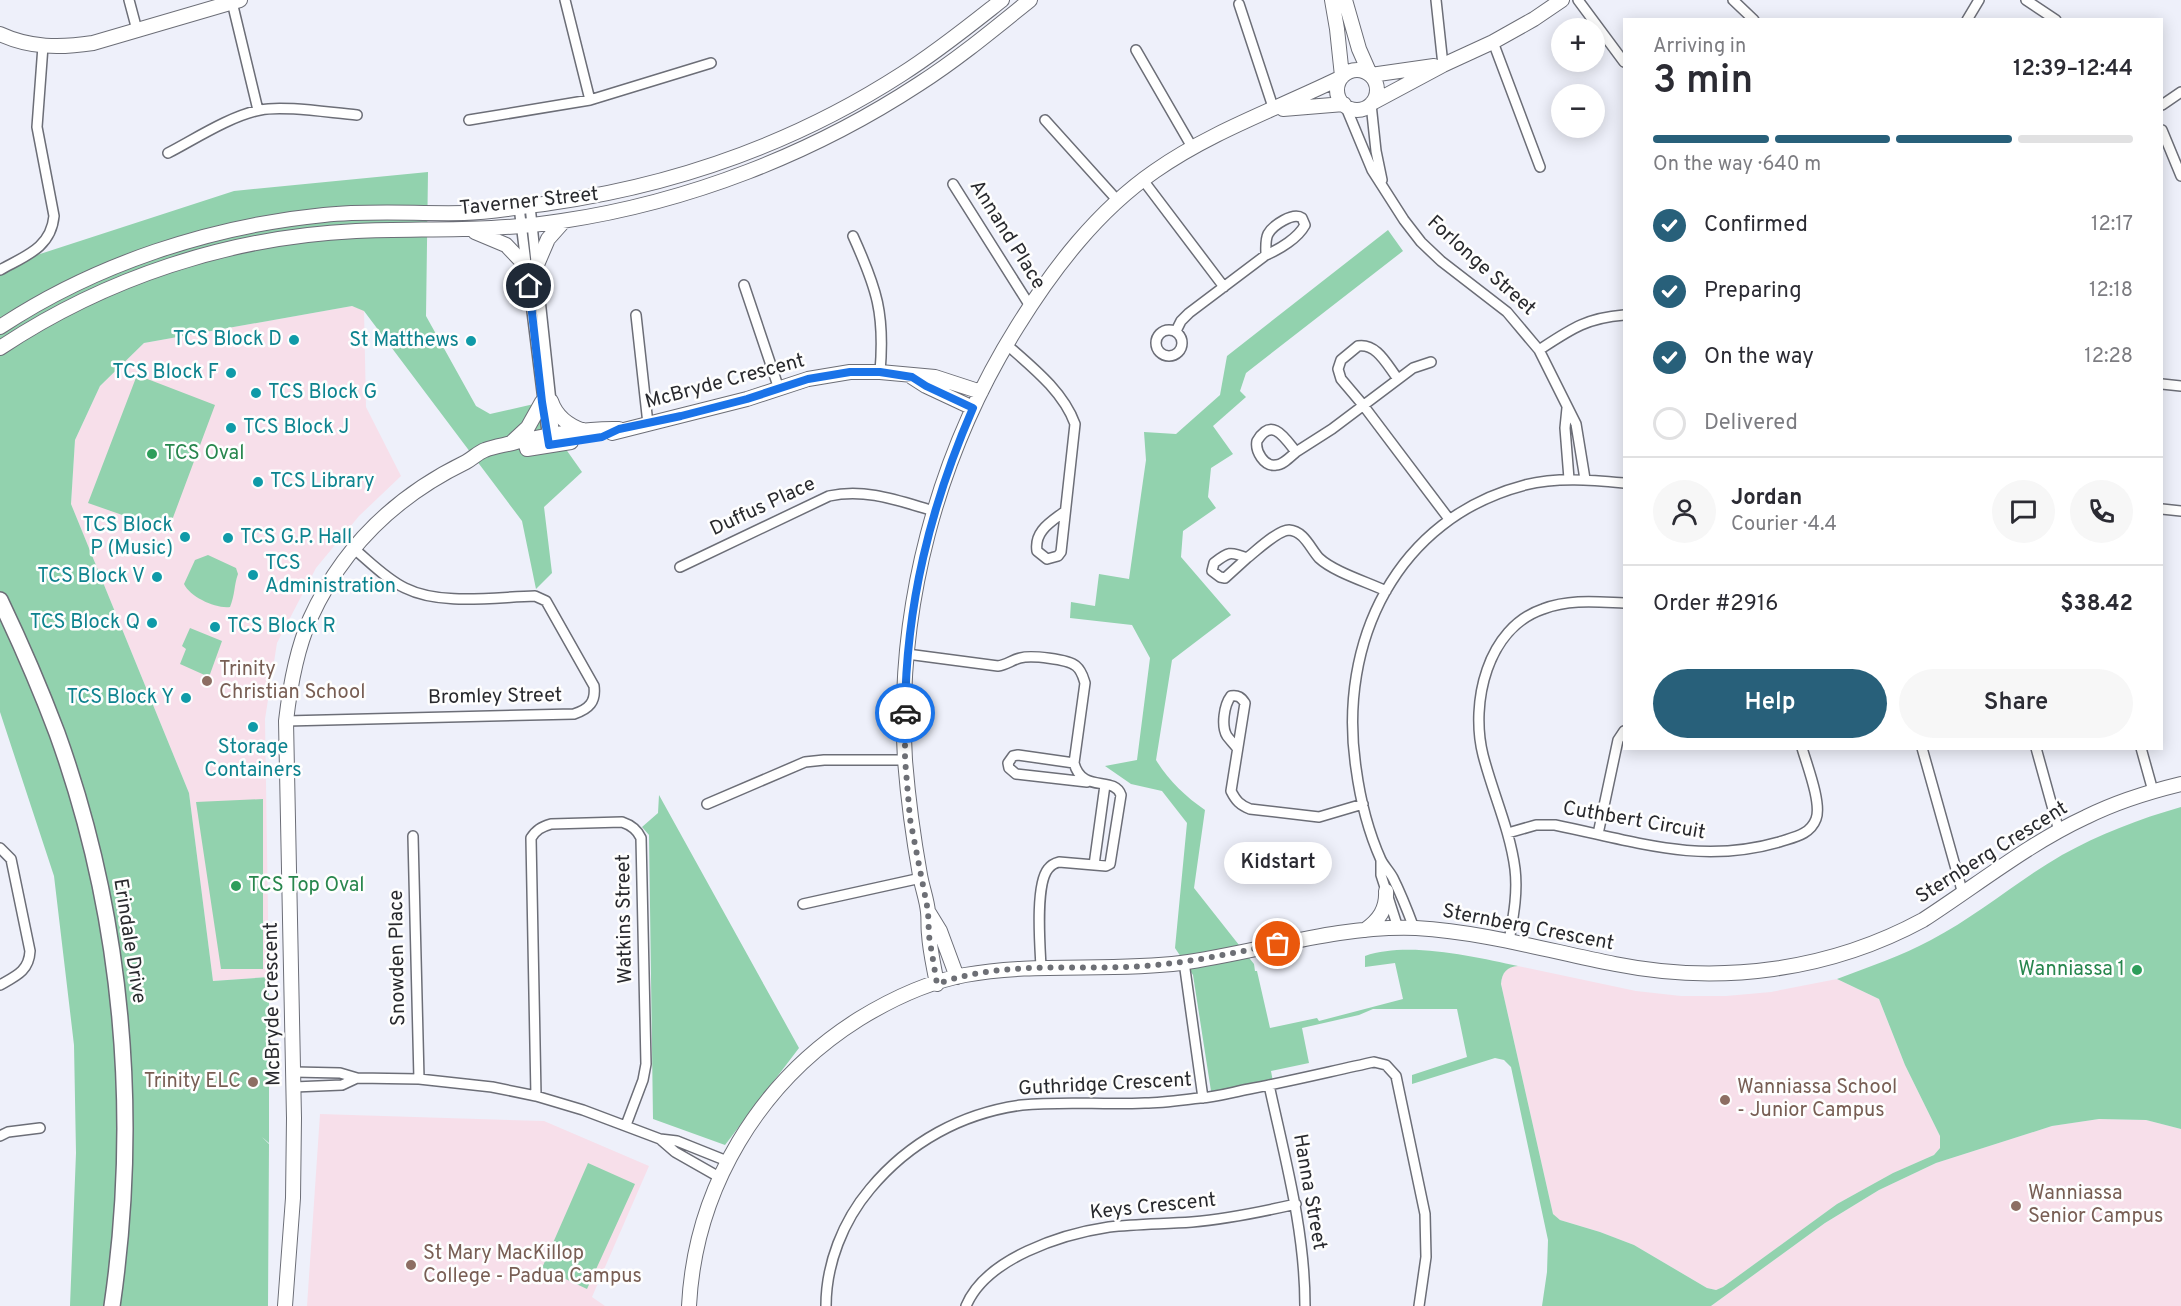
<!DOCTYPE html>
<html lang="en">
<head>
<meta charset="utf-8">
<style>
  :root { --surface:#fff; --page:#f7f7f7; --text:#2b2b33; --muted:#7c7c81; --line:#e1e1e2; --accent:#28607a }
  body { margin:0; font-family:Overpass,sans-serif; background:var(--page); color:var(--text); height:100vh; display:flex; flex-direction:column; font-size:22px; white-space:nowrap }
  * { box-sizing:border-box; margin:0 }
  p { font-size:20px; color:var(--muted) }
  .icon { flex:none; width:33px; height:33px; fill:none; stroke:currentColor; stroke-width:2; stroke-linecap:round; stroke-linejoin:round }
  .map { position:relative; flex:1; overflow:hidden }
  .details { position:absolute; left:1623px; top:18px; width:540px; height:732px; display:flex; flex-direction:column; background:var(--surface); border-radius:0px; box-shadow:0 3px 15px #0003 }
  .details>* { flex:none }
  .fabs { position:absolute; left:1551px; top:18px; display:grid; gap:12px }
  .fabs a { display:grid; place-items:center; width:54px; height:54px; border-radius:50%; background:var(--surface); box-shadow:0 3px 15px #0003; font-size:30px }
  .pin { position:absolute; display:grid; place-items:center; width:51px; height:51px; color:#fff; margin:-26px; border:3px solid #fff; border-radius:50%; box-shadow:0 2px 6px #0007 }
  .courier { position:absolute; display:grid; place-items:center; width:60px; height:60px; margin:-30px; border:4px solid #1a73e8; border-radius:50%; background:#fff; color:#222; box-shadow:0 2px 8px #0007 }
  .bubble { position:absolute; height:42px; border-radius:21px; background:var(--surface); box-shadow:0 3px 15px #0003; font-size:20px; font-weight:600; line-height:42px; text-align:center }
  .head em { font-style:normal; font-weight:600 }
  .head div { display:flex; flex-direction:column-reverse }
  .head { display:flex; align-items:center; justify-content:space-between; height:102px; padding:0 30px }
  h1 { font-size:39px; font-weight:600; line-height:45px }
  .bar { display:grid; grid-template-columns:repeat(4,1fr); gap:9px 6px; align-content:center; height:72px; padding:0 30px }
  .bar i { height:8px; border-radius:4px; background:var(--line) }
  .bar .selected { background:var(--accent) }
  .bar p { grid-column:span 4 }
  .line { display:flex; align-items:center; gap:15px; padding:0 30px; border-top:2px solid var(--line) }
  .line div { flex:1 }
  .round { display:grid; place-items:center; flex:none; width:63px; height:63px; border-radius:32px; background:var(--page) }
  ol { padding:0 30px; list-style:none }
  li { display:flex; align-items:center; gap:18px; height:66px }
  li p { margin-inline-start:auto }
  li .icon { padding:6px; border-radius:50%; background:var(--accent); color:#fff; stroke-width:4 }
  li:last-child { color:var(--muted) }
  li i { width:33px; height:33px; border:3px solid var(--line); border-radius:50% }
  .button { display:flex; gap:12px; margin-top:auto; padding:12px 30px }
  .button a { flex:1; height:69px; border-radius:36px; background:var(--accent); color:#fff; font-size:24px; font-weight:600; line-height:69px; text-align:center }
  .button a+a { background:var(--page); color:var(--text) }
  .map>svg:first-child { display:block }
  .education { fill:#f7dfea }
  .green { fill:#92d2ae }
  .lines { fill:none; stroke-linecap:round; stroke-linejoin:round }
  .street-casing { stroke:#6c6e77; stroke-width:12 }
  .secondary-casing { stroke:#6c6e77; stroke-width:16 }
  .primary-casing { stroke:#6c6e77; stroke-width:18 }
  .street { stroke:#fff; stroke-width:9 }
  .secondary { stroke:#fff; stroke-width:14 }
  .primary { stroke:#fff; stroke-width:15 }
  .done { stroke:#6d6f75; stroke-width:6; stroke-dasharray:0 10.8 }
  .route { stroke:#1a73e8; stroke-width:8 }
  .culture-dot { fill:#0f9aa8; stroke:#fefefe; stroke-width:2 }
  .leisure-dot { fill:#2e9e5b; stroke:#fefefe; stroke-width:2 }
  .education-dot { fill:#8d6e63; stroke:#fefefe; stroke-width:2 }
  .labels { text-anchor:middle; dominant-baseline:central; stroke-width:5; stroke-linejoin:round; paint-order:stroke }
  .street-label { font-size:20px; fill:#28292d; stroke:#fefefe }
  .culture-label { font-size:20px; fill:#0d838f; stroke:#fefefe; text-anchor:end }
  .leisure-label { font-size:20px; fill:#27864d; stroke:#fefefe; text-anchor:start }
  .education-label { font-size:20px; fill:#785e54; stroke:#fefefe; text-anchor:start }
</style>
</head>
<body>
<div class="map">
<svg width="2181" height="1306" viewBox="0 0 2181 1306">
  <rect width="100%" height="100%" fill="#eef0fa"/>
  <path class="education" d="M352 306 364 310 366 407 401 476 359 516 316 568 277 643 265 719 269 977 213 981 189 793 71 504 75 440 100 386 144 343Z
    M1518 966 1636 991 1681 996H1726L1771 992 1837 979 1879 999 1905 1065 1940 1136V1148L1934 1155 1893 1173 1837 1204 1723 1287 1716 1290 1707 1288 1634 1245 1600 1232 1560 1220 1553 1214 1501 984 1502 977 1505 970 1511 967Z
    M320 1114 544 1121 649 1166 592 1297 605 1306H307Z
    M2099 1119 2146 1120 2181 1129V1306H1711L1825 1223 1879 1190 1936 1163 2052 1126Z"/>
  <path class="green" d="M428 172 426 316 476 406 490 414 534 404 582 472 544 507 552 573 536 589 522 521 364 311 352 306 144 343 100 386 75 440 71 504 189 793 213 981 269 977V1143L262 1137 269 1144 268 1306H70L76 1153 74 1045 54 876 0 712V267L234 191Z
    M1388 230 1403 251 1246 373 1240 391 1246 397 1213 426 1233 454 1211 468 1208 497 1216 508 1183 531 1181 557 1231 615 1172 660 1156 760C1168 780 1186 797 1205 810L1194 888 1254 964 1255 971H1257L1270 1028 1317 1018 1319 1021 1403 999 1395 963 1365 967V956C1409 941 1474 957 1518 966 1507 967 1502 972 1501 984L1553 1214 1560 1220 1600 1232 1634 1245 1707 1288 1716 1290 1723 1287 1837 1204 1893 1173 1934 1155 1940 1148V1136L1905 1065 1879 999 1837 979C1869 967 1901 956 1931 940 1977 916 2017 881 2062 855 2100 834 2139 819 2181 807V1129L2146 1120 2099 1119 2052 1126 1936 1163 1879 1190 1825 1223 1711 1306H1542L1547 1272 1548 1240 1511 1067 1504 1060 1495 1058 1412 1084V1075L1467 1057 1457 1009H1373L1359 1015 1302 1028 1309 1063 1271 1071 1273 1082 1211 1091 1193 975 1175 948 1187 823 1162 791 1131 784 1105 766 1137 760 1150 658 1132 625 1070 618 1071 602 1095 606 1099 574 1129 579 1146 460 1144 432 1176 434 1220 395 1227 356Z
    M137 375 215 405 168 531 88 503Z
    M208 555 236 568 238 574C234 585 235 595 230 607 216 609 190 597 184 584L195 560Z
    M190 628 222 641 209 677 180 664 186 649 182 646Z
    M659 795 799 1048 725 1145 653 1119 649 835 642 827 658 813Z
    M263 799V969H221L196 802Z
    M588 1163 635 1184 587 1289 542 1268Z"/>
  <g class="lines">
    <defs>
      <path id="street" d="M129 0 137 30
        M565 0 590 100
        M1436 0 1443 65
        M1578 0 1624 62
        M1733 0 1754 20
        M2026 0 2056 20
        M232 2 258 110
        M1239 4 1274 110
        M1967 20 1979 0
        M1493 42 1540 167
        M1136 50 1192 147
        M1371 104 1376 151 1382 180
        M1345 105 1372 170 1404 220 1421 242 1441 261 1507 312 1539 350 1576 424 1585 479
        M2162 105 2181 92
        M469 120 590 100 711 63
        M1045 120 1118 201
        M2162 130 2181 176
        M168 153C195 139 230 116 260 110 283 105 331 113 357 115
        M1143 180 1224 287
        M953 184 1030 306
        M530 206 555 439
        M519 207 548 440
        M853 236C877 289 885 314 880 372
        M0 270C25 256 51 248 54 216L37 127 43 46
        M744 285 779 389
        M636 315 648 424
        M1156 343a13 13 0 1 1 26 0a13 13 0 1 1-26 0Z
        M1176 331 1181 321 1189 313 1266 255C1280 249 1298 238 1305 225L1302 218C1293 212 1273 225 1268 234 1265 240 1266 249 1266 255
        M1006 344C1032 367 1063 391 1075 424L1061 552 1058 556 1047 559 1037 551C1034 531 1051 522 1064 512
        M1539 350C1571 329 1586 318 1624 315
        M1398 379C1387 365 1377 343 1358 346L1341 360 1338 369 1341 379 1363 405 1449 519
        M2162 384 2181 386
        M1567 408 1565 428 1569 479
        M1296 452C1291 456 1283 465 1276 465 1264 467 1255 451 1257 441 1272 416 1285 438 1296 452L1332 429 1413 368 1431 362
        M2162 509 2181 511
        M1247 558 1225 578 1220 577 1212 571 1214 563C1228 552 1230 551 1247 558 1256 551 1278 530 1289 530 1304 531 1310 548 1319 558 1334 572 1367 582 1386 591
        M680 567 829 496C866 488 899 501 934 511
        M907 654 998 666C1006 665 1012 660 1020 658 1031 655 1068 659 1076 666 1082 671 1083 677 1085 683L1074 763C1082 794 1114 775 1121 795L1110 864 1106 866 1059 862C1055 863 1051 865 1048 869 1035 885 1040 946 1041 967
        M286 721 574 714C589 709 596 702 594 686L546 601 535 596C495 597 441 606 405 588 386 579 369 561 353 548
        M1237 748C1234 744 1230 740 1227 736 1221 726 1224 705 1231 696 1238 695 1241 697 1245 703L1231 791C1236 801 1240 805 1250 809L1319 817 1363 804
        M1922 748 1963 894
        M2036 748 2059 831
        M2141 748 2153 791
        M1074 763 1018 755 1013 756 1008 763 1009 768 1016 774 1087 782
        M707 804 805 762 824 760H905
        M1508 833 1536 825H1555C1634 841 1699 865 1779 842 1794 837 1810 835 1816 819 1822 804 1807 765 1802 748
        M1598 834 1618 740 1624 731
        M413 836 419 1079
        M0 848 11 859 30 951C29 971 16 976 0 985
        M1381 861V875L1398 928
        M1094 865 1105 785
        M803 904 921 878
        M1414 928C1408 912 1401 894 1393 878 1390 872 1384 866 1381 860 1368 831 1360 798 1356 768 1337 642 1397 518 1525 485 1558 477 1591 480 1624 483
        M1509 941C1513 918 1518 894 1515 869 1510 830 1493 794 1483 755 1470 703 1487 628 1543 609 1570 599 1597 602 1624 603
        M1184 962 1203 1098
        M294 1072 340 1073 357 1078 419 1079 492 1087 536 1096 583 1110 660 1139 677 1141 727 1161
        M1269 1085C1285 1159 1305 1230 1305 1306
        M294 1087 342 1085 357 1078
        M536 1096 531 838C536 830 541 827 551 824L622 822C631 825 637 829 641 838L646 1064 643 1080 626 1125
        M0 1136 8 1132 40 1128
        M660 1139 675 1152 719 1177
        M826 1306C826 1264 843 1221 870 1189 909 1142 962 1113 1022 1105 1062 1101 1104 1105 1145 1103 1163 1103 1182 1100 1200 1098 1216 1097 1233 1092 1249 1089 1291 1081 1332 1071 1374 1062L1386 1065 1396 1076 1425 1214 1426 1257 1419 1306
        M966 1306C986 1258 1062 1234 1109 1227 1137 1224 1164 1224 1192 1222 1227 1219 1261 1212 1296 1204"/>
      <path id="secondary" d="M1332 0 1337 29 1342 76
        M1345 0 1359 49 1370 74
        M0 34C30 48 60 48 93 43L240 0
        M1337 90a20 20 0 1 1 40 0a20 20 0 1 1-40 0Z
        M1371 75 1434 66
        M1372 103 1443 65 1493 42 1534 19 1562 0
        M1283 109 1344 104
        M475 232 506 245 527 267
        M536 267 548 239 564 221
        M0 327C95 264 211 226 324 215 371 210 417 214 464 213 493 212 522 207 550 203 676 185 795 143 902 74 937 52 969 26 1002 0
        M0 348C105 278 229 237 356 231 425 228 493 232 562 221 689 202 812 154 919 84 958 59 994 29 1030 0
        M912 377 926 386 973 408
        M551 401C556 416 569 426 584 431
        M612 433 747 399 808 379 850 372H880L935 377 981 392
        M512 442 528 427 542 402
        M527 449 571 442
        M929 913 940 931 957 977
        M1365 930C1379 920 1387 909 1386 891
        M937 984C934 967 930 951 929 934 928 927 929 920 928 912 927 900 922 887 920 875 913 836 908 798 905 760 896 609 937 455 1017 327 1053 269 1097 211 1155 171 1212 131 1279 108 1342 77
        M285 1306 293 1198 294 1118 286 721C290 686 296 651 310 619 342 548 396 496 466 462 473 458 479 452 485 450 495 446 506 445 516 442 550 435 585 428 619 429
        M689 1306C695 1188 759 1082 859 1019 890 1000 928 982 965 975 1036 962 1109 972 1181 963 1260 952 1336 925 1416 928 1484 932 1549 951 1615 964 1720 985 1829 971 1923 920 1977 885 2028 844 2086 817 2116 802 2148 792 2181 784"/>
      <path id="primary" d="M0 600C21 644 40 688 57 733 123 916 140 1114 112 1306"/>
    </defs>
    <use href="#street" class="street-casing"/>
    <use href="#secondary" class="secondary-casing"/>
    <use href="#primary" class="primary-casing"/>
    <use href="#street" class="street"/>
    <use href="#secondary" class="secondary"/>
    <use href="#primary" class="primary"/>
  </g>
  <g class="lines">
    <path class="done" d="M905 713V759L910 819 928 911 929 936 937 984C998 962 1065 969 1128 967 1179 965 1228 954 1278 944"/>
    <path class="route" d="M529 286 542 402 549 445 602 437 619 429 681 416 747 399 808 379 850 372H880L912 377 926 386 973 408C930 507 906 605 905 713"/>
  </g>
  <g class="culture-dot">
    <circle cx="294" cy="340" r="6"/>
    <circle cx="471" cy="341" r="6"/>
    <circle cx="231" cy="373" r="6"/>
    <circle cx="256" cy="393" r="6"/>
    <circle cx="231" cy="428" r="6"/>
    <circle cx="258" cy="482" r="6"/>
    <circle cx="185" cy="537" r="6"/>
    <circle cx="228" cy="538" r="6"/>
    <circle cx="253" cy="575" r="6"/>
    <circle cx="157" cy="577" r="6"/>
    <circle cx="152" cy="623" r="6"/>
    <circle cx="215" cy="627" r="6"/>
    <circle cx="186" cy="698" r="6"/>
    <circle cx="253" cy="727" r="6"/>
  </g>
  <g class="leisure-dot">
    <circle cx="152" cy="454" r="6"/>
    <circle cx="236" cy="886" r="6"/>
    <circle cx="2137" cy="970" r="6"/>
  </g>
  <g class="education-dot">
    <circle cx="207" cy="681" r="6"/>
    <circle cx="253" cy="1082" r="6"/>
    <circle cx="1725" cy="1100" r="6"/>
    <circle cx="2016" cy="1206" r="6"/>
    <circle cx="411" cy="1265" r="6"/>
  </g>
  <g class="labels">
    <g class="street-label">
      <text transform="translate(529 202) rotate(-6)">Taverner Street</text>
      <text transform="translate(1007 235) rotate(58)">Annand Place</text>
      <text transform="translate(1481 266) rotate(42)">Forlonge Street</text>
      <text transform="translate(725 382) rotate(-15)">McBryde Crescent</text>
      <text transform="translate(763 507) rotate(-25)">Duffus Place</text>
      <text transform="translate(495 697) rotate(-1)">Bromley Street</text>
      <text transform="translate(1634 821) rotate(10)">Cuthbert Circuit</text>
      <text transform="translate(1992 853) rotate(-32)">Sternberg Crescent</text>
      <text transform="translate(625 919) rotate(-91)">Watkins Street</text>
      <text transform="translate(1528 928) rotate(11)">Sternberg Crescent</text>
      <text transform="translate(129 941) rotate(81)">Erindale Drive</text>
      <text transform="translate(398 958) rotate(-91)">Snowden Place</text>
      <text transform="translate(273 1004) rotate(-91)">McBryde Crescent</text>
      <text transform="translate(1105 1085) rotate(-3)">Guthridge Crescent</text>
      <text transform="translate(1309 1192) rotate(80)">Hanna Street</text>
      <text transform="translate(1153 1207) rotate(-6)">Keys Crescent</text>
    </g>
    <g class="culture-label">
      <text x="282" y="340">TCS Block D</text>
      <text x="459" y="341">St Matthews</text>
      <text x="219" y="373">TCS Block F</text>
      <text x="268" y="393" text-anchor="start">TCS Block G</text>
      <text x="243" y="428" text-anchor="start">TCS Block J</text>
      <text x="270" y="482" text-anchor="start">TCS Library</text>
      <text x="173" y="526">TCS Block<tspan x="173" dy="23">P (Music)</tspan></text>
      <text x="240" y="538" text-anchor="start">TCS G.P. Hall</text>
      <text x="265" y="564" text-anchor="start">TCS<tspan x="265" dy="23">Administration</tspan></text>
      <text x="145" y="577">TCS Block V</text>
      <text x="140" y="623">TCS Block Q</text>
      <text x="227" y="627" text-anchor="start">TCS Block R</text>
      <text x="174" y="698">TCS Block Y</text>
      <text x="253" y="748" text-anchor="middle">Storage<tspan x="253" dy="23">Containers</tspan></text>
    </g>
    <g class="leisure-label">
      <text x="164" y="454">TCS Oval</text>
      <text x="248" y="886">TCS Top Oval</text>
      <text x="2125" y="970" text-anchor="end">Wanniassa 1</text>
    </g>
    <g class="education-label">
      <text x="219" y="670">Trinity<tspan x="219" dy="23">Christian School</tspan></text>
      <text x="241" y="1082" text-anchor="end">Trinity ELC</text>
      <text x="1737" y="1088">Wanniassa School<tspan x="1737" dy="23">- Junior Campus</tspan></text>
      <text x="2028" y="1194">Wanniassa<tspan x="2028" dy="23">Senior Campus</tspan></text>
      <text x="423" y="1254">St Mary MacKillop<tspan x="423" dy="23">College - Padua Campus</tspan></text>
    </g>
  </g>
</svg>
<div class="fabs">
<a>+</a>
<a>−</a>
</div>
<div class="pin" style="left:1278px;top:944px;background:#ea580c"><svg class="icon" aria-label="bag" viewBox="0 0 24 24"><path d="M5 8h14l-1 12H6zM9 8a3 3 0 0 1 6 0"/></svg></div>
<div class="pin" style="left:529px;top:286px;background:#1f2937"><svg class="icon" aria-label="home" viewBox="0 0 24 24"><path d="M3 11l9-7 9 7M6 9v11h12V9"/></svg></div>
<div class="courier" style="left:905px;top:713px"><svg class="icon" aria-label="car" viewBox="0 0 24 24"><path d="M5 17H2v-5l4-1 3-4h7l3 4 3 1v5h-3M9 17h6M6 11h13"/><circle cx="7" cy="17" r="2"/><circle cx="17" cy="17" r="2"/></svg></div>
<div class="bubble" style="left:1224px;top:842px;width:108px">Kidstart</div>
<section class="details">
<div class="head"><div><h1>3 min</h1><p>Arriving in</p></div><em>12:39–12:44</em></div>
<div class="bar"><i class="selected"></i><i class="selected"></i><i class="selected"></i><i></i><p>On the way · 640 m</p></div>
<ol>
<li><svg class="icon" aria-label="check" viewBox="0 0 24 24"><path d="M5 12l5 5 9-10"/></svg>Confirmed<p>12:17</p></li>
<li><svg class="icon" aria-label="check" viewBox="0 0 24 24"><path d="M5 12l5 5 9-10"/></svg>Preparing<p>12:18</p></li>
<li><svg class="icon" aria-label="check" viewBox="0 0 24 24"><path d="M5 12l5 5 9-10"/></svg>On the way<p>12:28</p></li>
<li><i></i>Delivered</li>
</ol>
<div class="line" style="height:108px"><a class="round"><svg class="icon" aria-label="person" viewBox="0 0 24 24"><circle cx="12" cy="8" r="4"/><path d="M4 21q1-7 8-7t8 7"/></svg></a><div><b>Jordan</b><p>Courier · 4.4</p></div><a class="round"><svg class="icon" aria-label="chat" viewBox="0 0 24 24"><path d="M4 5h16v11H9l-5 4z"/></svg></a><a class="round"><svg class="icon" aria-label="phone" viewBox="0 0 24 24"><path d="M5 4h4l2 5-3 2q2 4 5 5l2-3 5 2v4C11 20 4 13 5 4z"/></svg></a></div>
<div class="line" style="height:78px"><div>Order #2916</div><b>$38.42</b></div>
<div class="button"><a>Help</a><a>Share</a></div>
</section>
</div>
</body>
</html>
